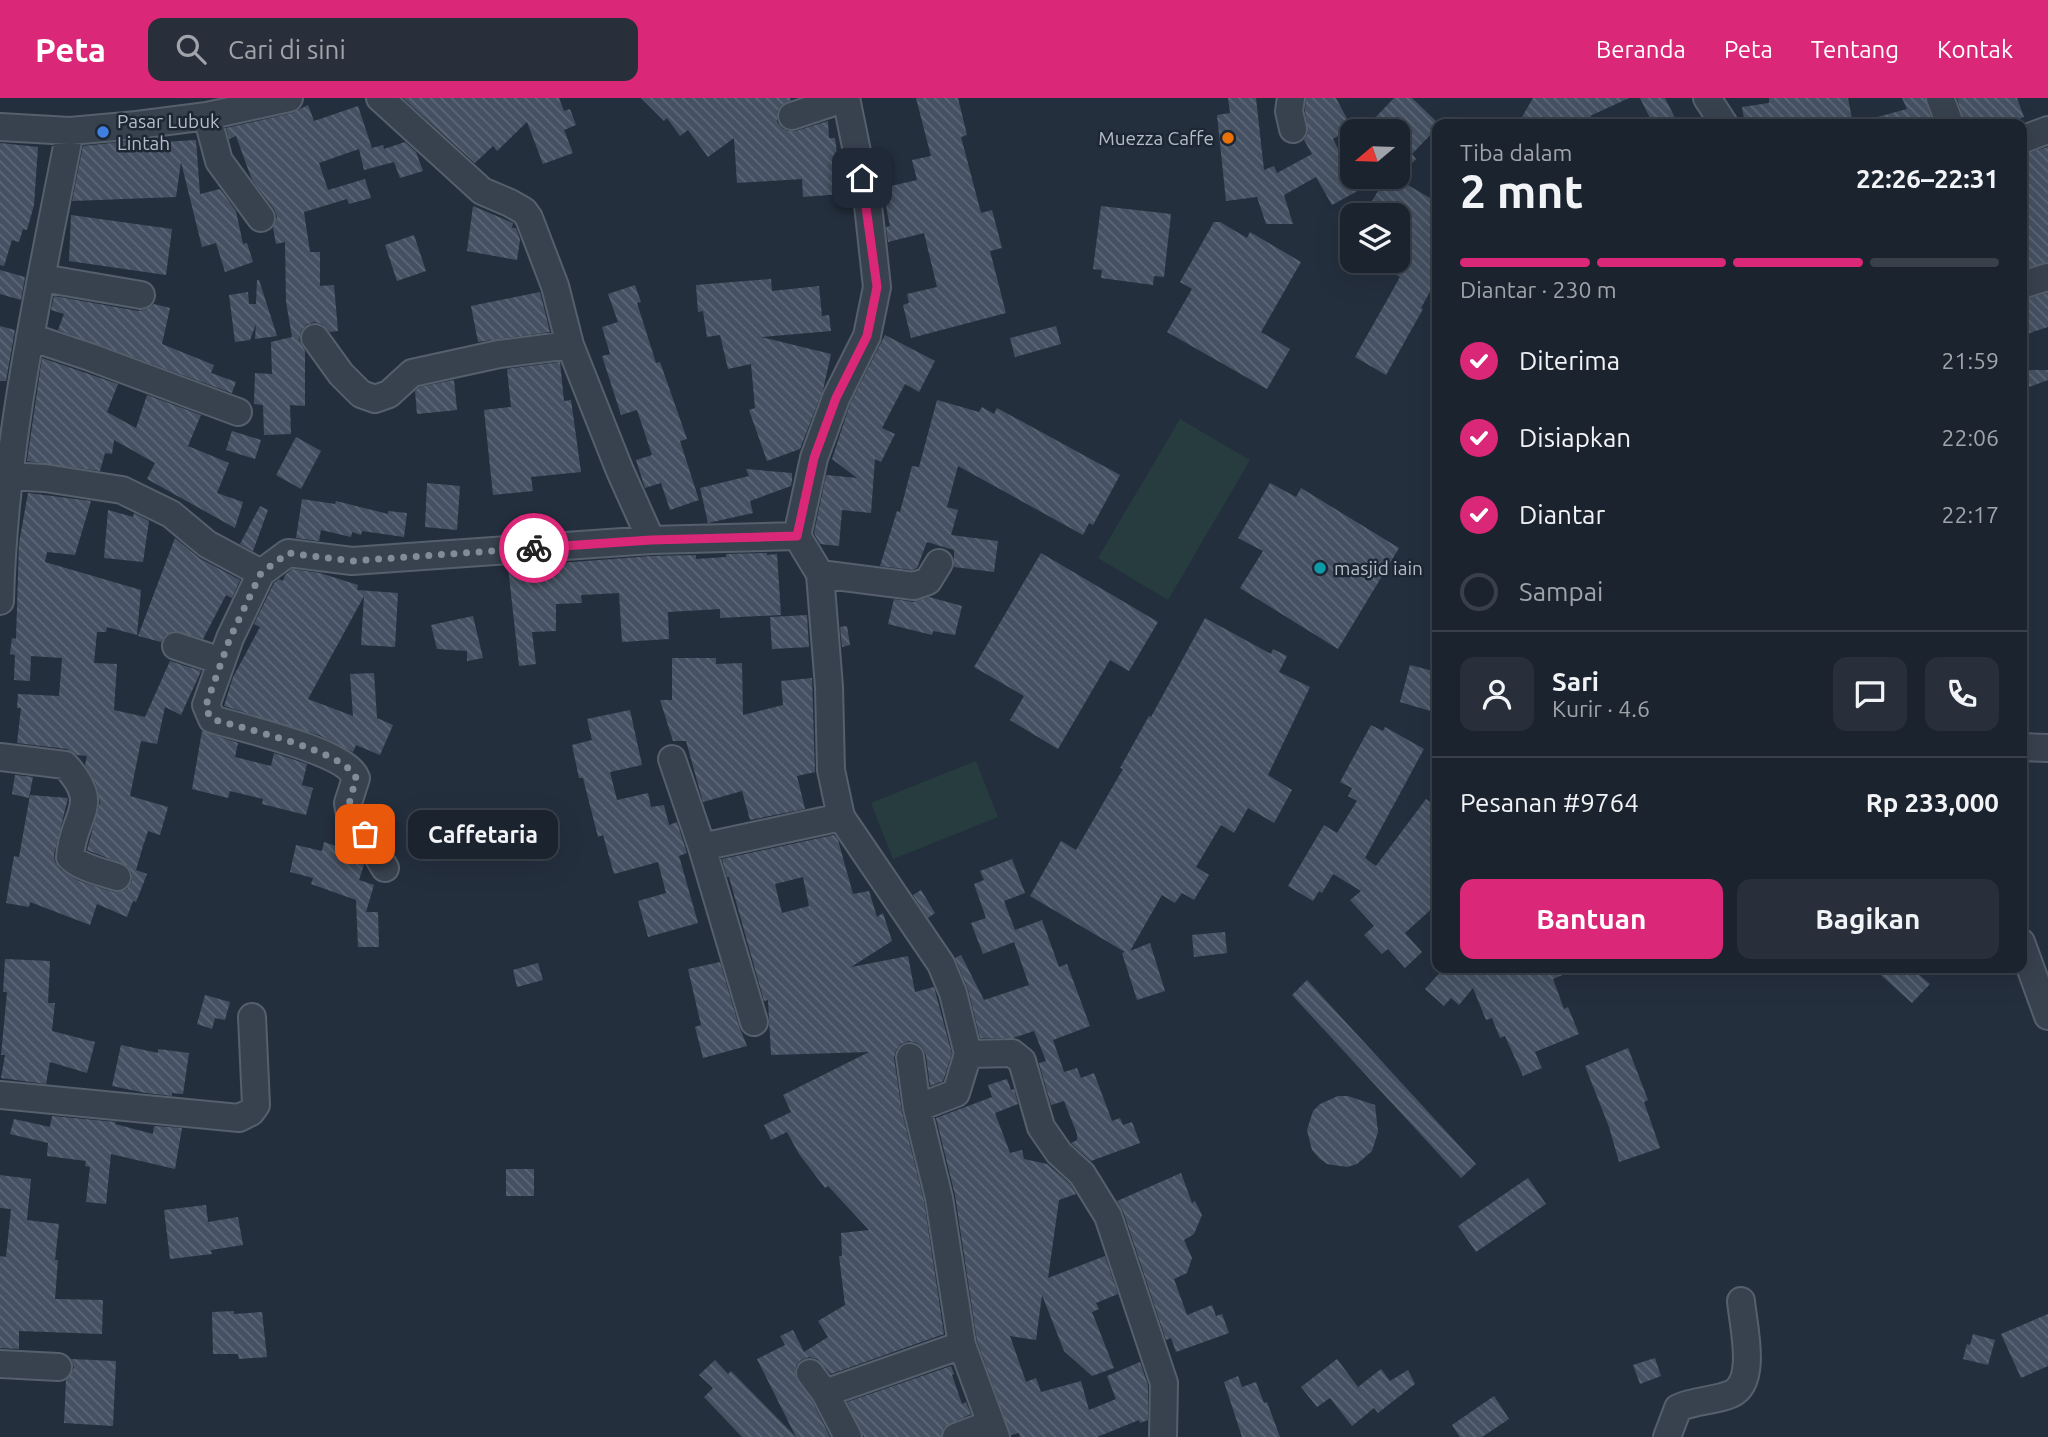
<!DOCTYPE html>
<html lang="id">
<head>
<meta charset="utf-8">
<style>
  :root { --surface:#1b232e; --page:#282f3a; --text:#f1f3f6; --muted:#a0a4aa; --line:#39404a; --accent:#db2777 }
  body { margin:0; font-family:Ubuntu,sans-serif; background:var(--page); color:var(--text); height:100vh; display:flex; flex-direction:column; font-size:26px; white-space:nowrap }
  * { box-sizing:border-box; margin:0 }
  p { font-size:23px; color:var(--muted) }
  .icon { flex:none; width:38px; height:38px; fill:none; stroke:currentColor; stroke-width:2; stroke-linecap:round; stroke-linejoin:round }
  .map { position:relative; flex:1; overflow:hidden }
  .drawer { position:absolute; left:1432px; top:21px; width:595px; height:854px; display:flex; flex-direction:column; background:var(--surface); border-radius:14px; box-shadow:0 7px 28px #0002,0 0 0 2px var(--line) }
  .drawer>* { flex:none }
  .needle { width:46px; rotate:251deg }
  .tools { position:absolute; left:1340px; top:21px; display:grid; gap:14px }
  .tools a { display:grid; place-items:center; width:70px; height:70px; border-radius:14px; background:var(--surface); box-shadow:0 7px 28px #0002,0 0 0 2px var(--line); font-size:35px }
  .pin { position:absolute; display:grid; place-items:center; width:60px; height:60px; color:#fff; margin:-30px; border-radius:14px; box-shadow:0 4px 10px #0006 }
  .courier { position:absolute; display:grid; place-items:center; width:70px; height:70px; margin:-35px; border:5px solid #db2777; border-radius:50%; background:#fff; color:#222; box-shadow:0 2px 9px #0007 }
  .bubble { position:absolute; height:49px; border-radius:14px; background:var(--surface); box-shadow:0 7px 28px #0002,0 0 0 2px var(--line); font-size:23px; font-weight:600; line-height:49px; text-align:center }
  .headline em { font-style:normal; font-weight:600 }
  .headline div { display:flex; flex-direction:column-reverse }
  .headline { display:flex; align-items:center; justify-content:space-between; height:119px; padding:0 28px }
  h1 { font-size:46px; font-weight:600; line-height:52px }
  .bar { display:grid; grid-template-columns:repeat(4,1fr); gap:10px 7px; align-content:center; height:84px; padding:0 28px }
  .bar i { height:9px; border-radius:5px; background:var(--line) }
  .bar .selected { background:var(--accent) }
  .bar p { grid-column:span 4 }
  .line { display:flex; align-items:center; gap:18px; padding:0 28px; border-top:2px solid var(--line) }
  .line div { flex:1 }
  .round { display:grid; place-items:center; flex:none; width:74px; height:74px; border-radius:14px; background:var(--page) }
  ol { padding:0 28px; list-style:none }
  li { display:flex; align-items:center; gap:21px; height:77px }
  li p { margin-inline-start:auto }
  li .icon { padding:7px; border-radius:50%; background:var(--accent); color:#fff; stroke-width:4 }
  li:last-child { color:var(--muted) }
  li i { width:38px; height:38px; border:4px solid var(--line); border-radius:50% }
  .action { display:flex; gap:14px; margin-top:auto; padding:14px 28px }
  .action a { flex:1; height:80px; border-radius:14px; background:var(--accent); color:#fff; font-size:28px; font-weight:600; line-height:80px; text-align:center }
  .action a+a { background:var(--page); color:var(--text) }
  header { display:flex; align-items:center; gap:42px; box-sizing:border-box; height:98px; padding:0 35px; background:var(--accent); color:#fff }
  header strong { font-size:33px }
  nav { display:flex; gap:38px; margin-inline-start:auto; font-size:24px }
  .search { width:490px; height:63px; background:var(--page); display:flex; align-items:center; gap:18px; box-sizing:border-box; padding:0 24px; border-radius:14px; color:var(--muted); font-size:26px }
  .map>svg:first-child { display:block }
  .pitch { fill:#263c3f }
  .building { fill:url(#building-back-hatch); fill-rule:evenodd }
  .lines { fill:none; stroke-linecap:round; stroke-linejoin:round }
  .minor-casing { stroke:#565f6c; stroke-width:30 }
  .minor { stroke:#38414e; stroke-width:26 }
  .done { stroke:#828b98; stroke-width:7; stroke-dasharray:0 12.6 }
  .route { stroke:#db2777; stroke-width:9 }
  .shop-dot { fill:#3f7fe0; stroke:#1d2633; stroke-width:2.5 }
  .food-dot { fill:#e8710a; stroke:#1d2633; stroke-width:2.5 }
  .culture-dot { fill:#0f9aa8; stroke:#1d2633; stroke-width:2.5 }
  .labels { text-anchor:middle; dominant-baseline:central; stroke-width:5; stroke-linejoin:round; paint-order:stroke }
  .poi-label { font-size:19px; fill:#b4bcc9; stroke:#1d2633; text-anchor:start }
</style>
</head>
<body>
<header>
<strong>Peta</strong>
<div class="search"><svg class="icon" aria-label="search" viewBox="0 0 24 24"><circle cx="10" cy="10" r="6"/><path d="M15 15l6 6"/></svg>Cari di sini</div>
<nav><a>Beranda</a><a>Peta</a><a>Tentang</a><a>Kontak</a></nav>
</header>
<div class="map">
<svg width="2048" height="1339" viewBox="0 0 2048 1339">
  <defs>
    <pattern id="building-back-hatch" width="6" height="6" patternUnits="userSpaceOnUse" patternTransform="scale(1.75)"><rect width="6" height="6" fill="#455162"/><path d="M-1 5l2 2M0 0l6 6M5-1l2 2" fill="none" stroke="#5d6877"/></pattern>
  </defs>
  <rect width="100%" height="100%" fill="#242f3e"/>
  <path class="pitch" d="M1180 321 1250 362 1168 502 1098 460Z
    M976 663 998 719 893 761 871 705Z"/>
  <path class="building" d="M403 0H559L564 13 570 11 576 27 564 32 573 55 543 66 527 24 497 53 493 48 475 65Z
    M641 0H790L791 2 781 7 777 14V24L782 30 788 33H796L828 23 829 40H835L842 96 803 99 802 81 737 85 734 40 708 59 688 32 680 38 667 20 664 23Z
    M916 0H958L967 37 961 39 981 115 992 112 1002 150 990 153 1006 215 911 240 903 207 909 205 907 196 937 189 924 135 888 144 886 129 890 128 882 90 917 82 912 62 931 58Z
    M1228 0H1256L1264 72 1274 68 1277 75 1312 56 1304 42 1308 35 1305 12 1306 0H1336L1352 30 1333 41 1353 79H1383L1332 107 1316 79 1284 97 1293 126H1266L1257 99 1226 103 1217 17 1230 15Z
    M1394 0H1412L1437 24V30L1412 56 1416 61 1398 79V33H1388L1375 20Z
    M1533 0H1629L1590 18 1604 26H1518Z
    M1640 0H1665L1678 26H1653Z
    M1769 0H1848L1853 26H1745L1742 9 1769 5Z
    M1902 0H1925L1933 26H1870V21L1907 11Z
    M1957 0H2017L2024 19 2006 26H1965Z
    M308 7 314 23 358 8 372 50 383 47 384 51 405 44 416 54 423 73 400 80 394 64 364 72 359 51 319 65 328 92 365 81 371 100 349 106 347 101 304 114 310 154H320V188L334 187 338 233 330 234 322 226 314 224 306 227 301 233 299 242 305 253V308L290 307 291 336 264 337 263 307 254 306 255 275 272 276 271 244 292 239 286 204 285 144 276 146 273 130 277 119 274 111 252 82 236 38 229 41 226 30 292 15Z
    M160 40 161 44 196 42 200 96 220 91 236 113 243 146 247 145 253 164 225 174 216 145 202 149 181 64 176 99 72 103 83 48Z
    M0 45 38 49 34 107 27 132 23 131 19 144 12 142 4 168 0 167Z
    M2048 49V164L2021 171V57Z
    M1386 79H1394L1437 104V181L1421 210 1423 211 1386 277 1355 259 1400 179 1372 163H1398V117H1364Z
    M473 108 513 125 512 130H516L520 142 517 162 467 153Z
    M1101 108 1171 116 1164 179 1154 178 1153 187 1101 180 1102 172 1093 171Z
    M71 117 172 131 166 177 69 163Z
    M1214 124H1220L1247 140 1250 134 1301 164 1261 234 1290 251 1267 291 1167 234 1192 191 1180 184Z
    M414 137 426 173 397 183 385 147Z
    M0 172 25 179 21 202 0 196Z
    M771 181 772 193 819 188 822 218 829 217 831 233 761 239 831 256 823 292 800 351 767 363 749 312 755 310 751 266 728 271 720 237 707 239 703 213 698 214 696 187Z
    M257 182H259L277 238 255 241 256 226 250 242 235 244 229 197 248 194 249 206H256Z
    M635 187 641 204 637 205 656 265 660 264 687 341 680 343 699 402 670 412 661 385 645 390 636 362 652 357 637 312 621 317 602 258 610 256 602 229 618 224 608 196Z
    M540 194 550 234 478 244 471 208Z
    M2048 195V229L2021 238V202Z
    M54 198 138 213 147 211 154 206 170 210 162 246 214 267 211 275 236 284 232 295 58 232 64 216 51 212Z
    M0 228 15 232 6 283H0Z
    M1056 228 1061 246 1015 259 1010 240Z
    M885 237 935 263 919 294 905 286 882 330 895 336 881 364 875 361 871 415 842 412 839 448 820 446 814 435 826 377 857 380 832 361 850 306Z
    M42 260 118 286 107 314 136 330 147 297 201 317 188 348 229 365 217 395 243 404 235 430 147 381 155 365 114 342 112 356 105 355 100 373 27 363Z
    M560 264 564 303 571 302 581 374 531 379 533 393 493 397 484 312 511 309 507 271Z
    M2021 272H2048V282L2021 292Z
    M454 282 457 312 417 316 415 293 419 289Z
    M937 302 979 314 982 309 994 316 997 310 1120 377 1093 427 1089 425 1083 437 958 368 947 409 958 412 951 437 998 443 994 474 954 469V452L927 444 917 470 912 472 880 468 897 413 900 414 912 368 919 369Z
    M232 333 261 342 255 361 226 352Z
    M296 339 321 353 301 391 276 377Z
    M746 371 792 375V382L791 388 750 403 753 415 708 425 700 390 749 378Z
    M427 385 460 388 457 432 425 429Z
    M1270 385 1296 399 1301 390 1399 450 1338 551 1240 490 1263 453 1238 440Z
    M28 395 91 403 75 457 47 454 45 464 141 492 137 537 107 529 106 534H97L94 565 117 566 114 612 145 619 170 563 201 573 181 617 165 609 157 646 141 643 130 698 168 709 160 737 148 733 143 748 136 772 147 776 136 804 133 803 127 819 97 806 90 827 30 804 29 809 6 805 14 758 19 759 30 697 68 700 54 757 55 764 60 771 79 783 113 794 127 791 132 783V775L128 768 87 752 100 704 96 686 85 667 87 658 77 657 67 651 17 645 21 610H17L18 596 59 598 62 560 31 558 30 583 14 582 15 557 10 556 12 540 16 541 19 445Z
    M302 401 335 406 336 403 388 416V413L407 415 404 439 362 433 361 437 352 434 351 439 321 432 319 443 296 440Z
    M260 408 268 412 253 453 240 446Z
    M108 412 133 419 134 415 149 423 143 464 104 460Z
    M175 440 199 460 240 482 232 500 226 497 203 541 174 533 165 537 161 544 138 538Z
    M767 455V457L777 456 781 517 720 520V511L668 514 669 541 622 544 619 495 581 497 582 505 556 506V533L532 534 536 566 519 568 508 469 652 458 696 457V461L726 459V456Z
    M1041 455 1158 524 1129 573 1110 562 1058 651 1010 622 1024 598 974 569Z
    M292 471 320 475 358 487 357 492 398 495 395 549 361 547 364 498 308 601 353 618 350 576 374 575 377 620 393 627 380 657 356 647 353 654 319 637 224 608 233 579 260 529 254 526 274 485 279 481 283 483 285 477Z
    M929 499 962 508 955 537 933 533 932 537 888 526 894 501 913 504Z
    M807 517 809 549 772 551 770 519Z
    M473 518 483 560 467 563V553L437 551 431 527Z
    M1205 520 1271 556 1273 551 1287 558 1279 574 1310 589 1268 677 1292 692 1274 725 1248 710 1234 735 1221 727 1196 769 1209 777 1194 802 1182 795 1175 805 1162 797 1130 853 1150 845 1165 893 1137 902 1122 855 1125 854 1030 798 1061 743 1076 752 1123 671 1120 670 1149 618 1151 619Z
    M847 528 850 547 842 549 840 529Z
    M672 560H716V566L742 565 743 617 783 607 781 583 812 580 815 674 797 678 805 711 750 722 742 693 703 704 686 643H673L660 602H672Z
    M1410 567 1437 574V615L1400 604Z
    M630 612 642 667 610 674 617 702 648 695 651 709 664 707 669 727 677 724 687 755 679 758 698 825 648 839 638 803 666 795 658 764 614 776 603 737 598 739 583 680H579L572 647 592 642 587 621Z
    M1371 627 1383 633 1385 629 1424 651 1365 760 1376 768 1426 701 1437 710V806L1405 835 1422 854 1405 870 1388 851 1382 856 1364 837 1374 828 1350 802 1361 793 1333 776 1322 795 1319 793 1313 803 1288 788 1324 727 1337 735 1357 703 1348 698 1352 690 1340 684Z
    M202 633 238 645 235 659 271 668 274 655 307 666 302 687 313 690 306 717 262 706 263 701 230 693 228 700 192 691Z
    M15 677 33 679 29 700 12 696Z
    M834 737 838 742 853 796 869 793 877 819 883 815 892 843 851 869 908 858 915 894 934 889 952 956 943 983 930 988 926 957 922 949 917 945 909 943 901 946 896 952 894 960 902 1014 924 1103 944 1236 831 1276 817 1261 809 1259 801 1262 796 1268 795 1278 812 1303 830 1339H796L757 1261 785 1247 780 1238 793 1232 804 1254 828 1239 818 1223 845 1207 839 1158H842L841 1135 869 1132 828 1088 825 1090 799 1056 787 1034 771 1042 764 1027 791 1014 783 997 869 954 771 957 768 902 764 903 729 779H727L722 761ZM803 779 809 808 782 815 775 786Z
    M324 744 357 755 364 767 359 782 374 787 366 814H378L379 849H358L356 802 311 786 313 780 290 774 296 747 322 753Z
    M1012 761 1025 795 1004 803 1015 832 1042 822 1059 869 1067 866 1090 928 1053 942 1064 974 1077 970 1081 980 1094 975 1112 1023 1120 1020 1123 1027 1132 1024 1140 1045 1091 1063 1071 1045 1077 1042V1036L1064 1003 1051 1007 1039 965 1046 963 1034 933 1013 940H980L968 891 955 860 961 857 984 902 1029 887 1014 844 983 856 971 825 986 820 974 786 984 782 980 773Z
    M921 792 935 815 928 820 913 797Z
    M1225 834 1227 855 1194 859 1192 837Z
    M5 861 50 863 48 905H55L52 933 95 944 87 975 50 964 46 986 1 980 5 957H1L7 894H3Z
    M720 864 739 928 747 948 703 960 695 929 701 927 688 871Z
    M538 865 543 882 517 889 513 872Z
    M1444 870H1488L1490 876 1505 870H1579L1553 881 1564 911 1568 909 1579 936 1535 954 1542 970 1523 978 1505 938 1500 940 1492 920 1486 922 1473 890 1459 907 1451 900 1444 908 1425 891Z
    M1873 870H1911L1930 886 1912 905Z
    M1307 882 1476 1066 1461 1080 1292 897Z
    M205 897 230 904 225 922 215 920 212 931 197 926Z
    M121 947 158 955V951L189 955 183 996 172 995V998L146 995 112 988Z
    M1628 950 1648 1002 1644 1004 1660 1050 1619 1064 1609 1029 1585 968Z
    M1007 981 1011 992 1014 991 1018 1006 995 1015 1010 1055 1022 1052 1024 1061 1047 1066 1070 1086 1076 1096 1059 1102 1048 1180 1105 1158 1118 1196 1096 1205 1099 1211 1092 1214 1114 1270 1092 1278 1064 1253 1042 1197 1036 1242 1010 1238 1026 1284 1036 1280 1041 1294 1081 1283 1089 1312 1116 1301 1107 1278 1140 1264 1148 1287V1322L1140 1325 1139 1322 1097 1339H1020L1019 1335 1011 1337 977 1243 955 1097 936 1020 992 999 988 987Z
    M1338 998H1348L1375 1007 1378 1034 1372 1053 1357 1066 1347 1069 1327 1066 1319 1060 1312 1052 1307 1032 1313 1013 1320 1006Z
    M52 1018 116 1024 115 1026 153 1036 154 1028 182 1030 175 1071 111 1056 106 1106 86 1104 90 1069 85 1068 86 1063 47 1058 48 1045 10 1036 14 1021 50 1029Z
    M506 1071H534V1098H506Z
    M1181 1075 1192 1105 1195 1103 1202 1117 1194 1136 1184 1142 1192 1160 1187 1175 1174 1181 1187 1217 1212 1207 1216 1218 1222 1216 1229 1235 1176 1254 1171 1240 1166 1242 1123 1113 1117 1103Z
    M0 1077 31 1081 27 1122 59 1126 55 1162H58L55 1201 103 1202 102 1236 19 1233V1251L0 1250V1158L6 1159 11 1111 0 1110Z
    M1528 1080 1546 1106 1476 1154 1458 1128Z
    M206 1107 208 1124 238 1119 243 1147 211 1152 212 1156 170 1161 164 1112Z
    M234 1213V1216L262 1214 267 1259 239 1261 238 1256H213L212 1214Z
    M2048 1216V1268L2021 1280 2001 1236Z
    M1973 1236 1995 1242 1988 1267 1963 1261 1967 1246 1970 1247Z
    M1655 1260 1661 1278 1640 1286 1633 1267Z
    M71 1261 116 1263 113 1328 64 1325 66 1282 74 1270Z
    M1337 1261 1358 1289 1381 1271 1390 1283 1408 1272 1415 1286 1378 1315 1374 1310 1352 1328 1330 1300 1317 1309 1301 1289Z
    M715 1262 728 1276 731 1273 796 1339H742L704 1299 713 1290 699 1277Z
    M951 1268 954 1276 952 1277 962 1306 966 1304 971 1316 944 1329 941 1339H864L847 1304Z
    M1238 1278 1242 1289 1256 1284 1264 1305 1267 1304 1280 1339H1242L1224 1284Z
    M1494 1298 1509 1321 1482 1339H1460L1452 1327Z"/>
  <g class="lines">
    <defs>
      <path id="minor" d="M380 0 482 93 510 105 524 113 529 120 555 188 570 247 620 373 651 442
        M846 0 868 107 877 189 867 238 836 300 814 360 797 438 820 476 829 589 831 672 841 719 941 866 953 895 968 956 1012 955 1022 963 1041 1029 1059 1055 1082 1076 1108 1118 1164 1285 1163 1339
        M1291 0 1289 13 1293 31
        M1707 0 1724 26
        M1940 0 1950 26
        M207 18 219 63 261 120
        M792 18 846 0
        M0 29 70 33 137 27 207 18 289 0
        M2021 42 2048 32
        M42 180 141 197
        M2021 187 2048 179
        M30 239 90 259 238 314
        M315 240 341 276 361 296 375 301 389 296 412 275 499 256 570 247
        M8 378 45 380 122 392 171 416 207 446 261 475
        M820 476 914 488 928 483 939 465
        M0 503C4 344 40 188 70 33
        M176 548 221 563
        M2021 649 2048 650
        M0 659 65 667C103 708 73 715 70 759 81 770 102 774 117 779
        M672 661 702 749 754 924
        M702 749 841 719
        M385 770 349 712 348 705 356 680C346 653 241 630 212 621L206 607 230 540 261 475 288 455 352 463 651 442 797 438
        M2021 844 2048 918
        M910 959 917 1010 939 1100 962 1247 996 1339
        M0 997 239 1020 251 1014 256 1007 252 919
        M917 1010 956 995 968 956
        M0 1266 58 1269
        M810 1275 825 1295 848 1339
        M825 1295 962 1247
        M956 1339 990 1326
        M1667 1339 1678 1310C1695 1302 1715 1303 1731 1296 1758 1284 1743 1227 1741 1203"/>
    </defs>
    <use href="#minor" class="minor-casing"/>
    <use href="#minor" class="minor"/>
  </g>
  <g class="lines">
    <path class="done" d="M365 736 348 710 356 680C346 653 241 630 212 621L206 612V607L230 540 261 475 288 455 352 463 534 450"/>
    <path class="route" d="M534 450 651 442 797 438 814 360 836 300 867 238 877 189 862 80"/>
  </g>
  <circle class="shop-dot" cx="103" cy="34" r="7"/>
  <circle class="food-dot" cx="1228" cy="40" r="7"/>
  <circle class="culture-dot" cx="1320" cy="470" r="7"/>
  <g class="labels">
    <g class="poi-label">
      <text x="117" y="23">Pasar Lubuk<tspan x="117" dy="22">Lintah</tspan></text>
      <text x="1214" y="40" text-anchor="end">Muezza Caffe</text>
      <text x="1334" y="470">masjid iain</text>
    </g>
  </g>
</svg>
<div class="tools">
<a><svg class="needle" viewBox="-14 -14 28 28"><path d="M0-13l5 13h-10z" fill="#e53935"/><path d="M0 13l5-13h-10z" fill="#a0a4aa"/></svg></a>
<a><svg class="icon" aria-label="layers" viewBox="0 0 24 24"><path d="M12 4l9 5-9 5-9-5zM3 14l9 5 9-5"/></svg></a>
</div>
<div class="pin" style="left:365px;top:736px;background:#ea580c"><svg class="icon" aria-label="bag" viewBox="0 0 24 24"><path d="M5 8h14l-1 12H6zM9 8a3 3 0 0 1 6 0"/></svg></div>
<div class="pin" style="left:862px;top:80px;background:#1f2937"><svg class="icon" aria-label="home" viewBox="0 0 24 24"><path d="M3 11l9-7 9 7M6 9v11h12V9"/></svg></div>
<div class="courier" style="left:534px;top:450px"><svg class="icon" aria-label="bike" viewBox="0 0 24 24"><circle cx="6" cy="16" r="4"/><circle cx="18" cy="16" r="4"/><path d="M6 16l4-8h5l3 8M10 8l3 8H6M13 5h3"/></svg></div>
<div class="bubble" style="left:408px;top:712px;width:150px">Caffetaria</div>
<section class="drawer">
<div class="headline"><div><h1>2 mnt</h1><p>Tiba dalam</p></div><em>22:26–22:31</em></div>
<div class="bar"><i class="selected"></i><i class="selected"></i><i class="selected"></i><i></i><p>Diantar · 230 m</p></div>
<ol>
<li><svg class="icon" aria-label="check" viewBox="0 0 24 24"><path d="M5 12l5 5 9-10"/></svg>Diterima<p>21:59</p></li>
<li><svg class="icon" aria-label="check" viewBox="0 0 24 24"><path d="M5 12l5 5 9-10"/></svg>Disiapkan<p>22:06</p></li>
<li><svg class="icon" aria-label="check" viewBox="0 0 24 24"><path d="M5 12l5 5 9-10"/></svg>Diantar<p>22:17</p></li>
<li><i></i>Sampai</li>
</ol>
<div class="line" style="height:126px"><a class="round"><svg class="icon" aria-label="person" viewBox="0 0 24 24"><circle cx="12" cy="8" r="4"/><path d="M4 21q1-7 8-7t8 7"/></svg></a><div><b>Sari</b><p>Kurir · 4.6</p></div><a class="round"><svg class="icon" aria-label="chat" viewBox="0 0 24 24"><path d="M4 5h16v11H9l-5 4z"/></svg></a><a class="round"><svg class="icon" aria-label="phone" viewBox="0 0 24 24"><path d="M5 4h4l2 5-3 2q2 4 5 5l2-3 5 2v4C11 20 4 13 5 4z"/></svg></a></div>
<div class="line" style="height:91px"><div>Pesanan #9764</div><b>Rp 233,000</b></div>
<div class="action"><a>Bantuan</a><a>Bagikan</a></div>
</section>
</div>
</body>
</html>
